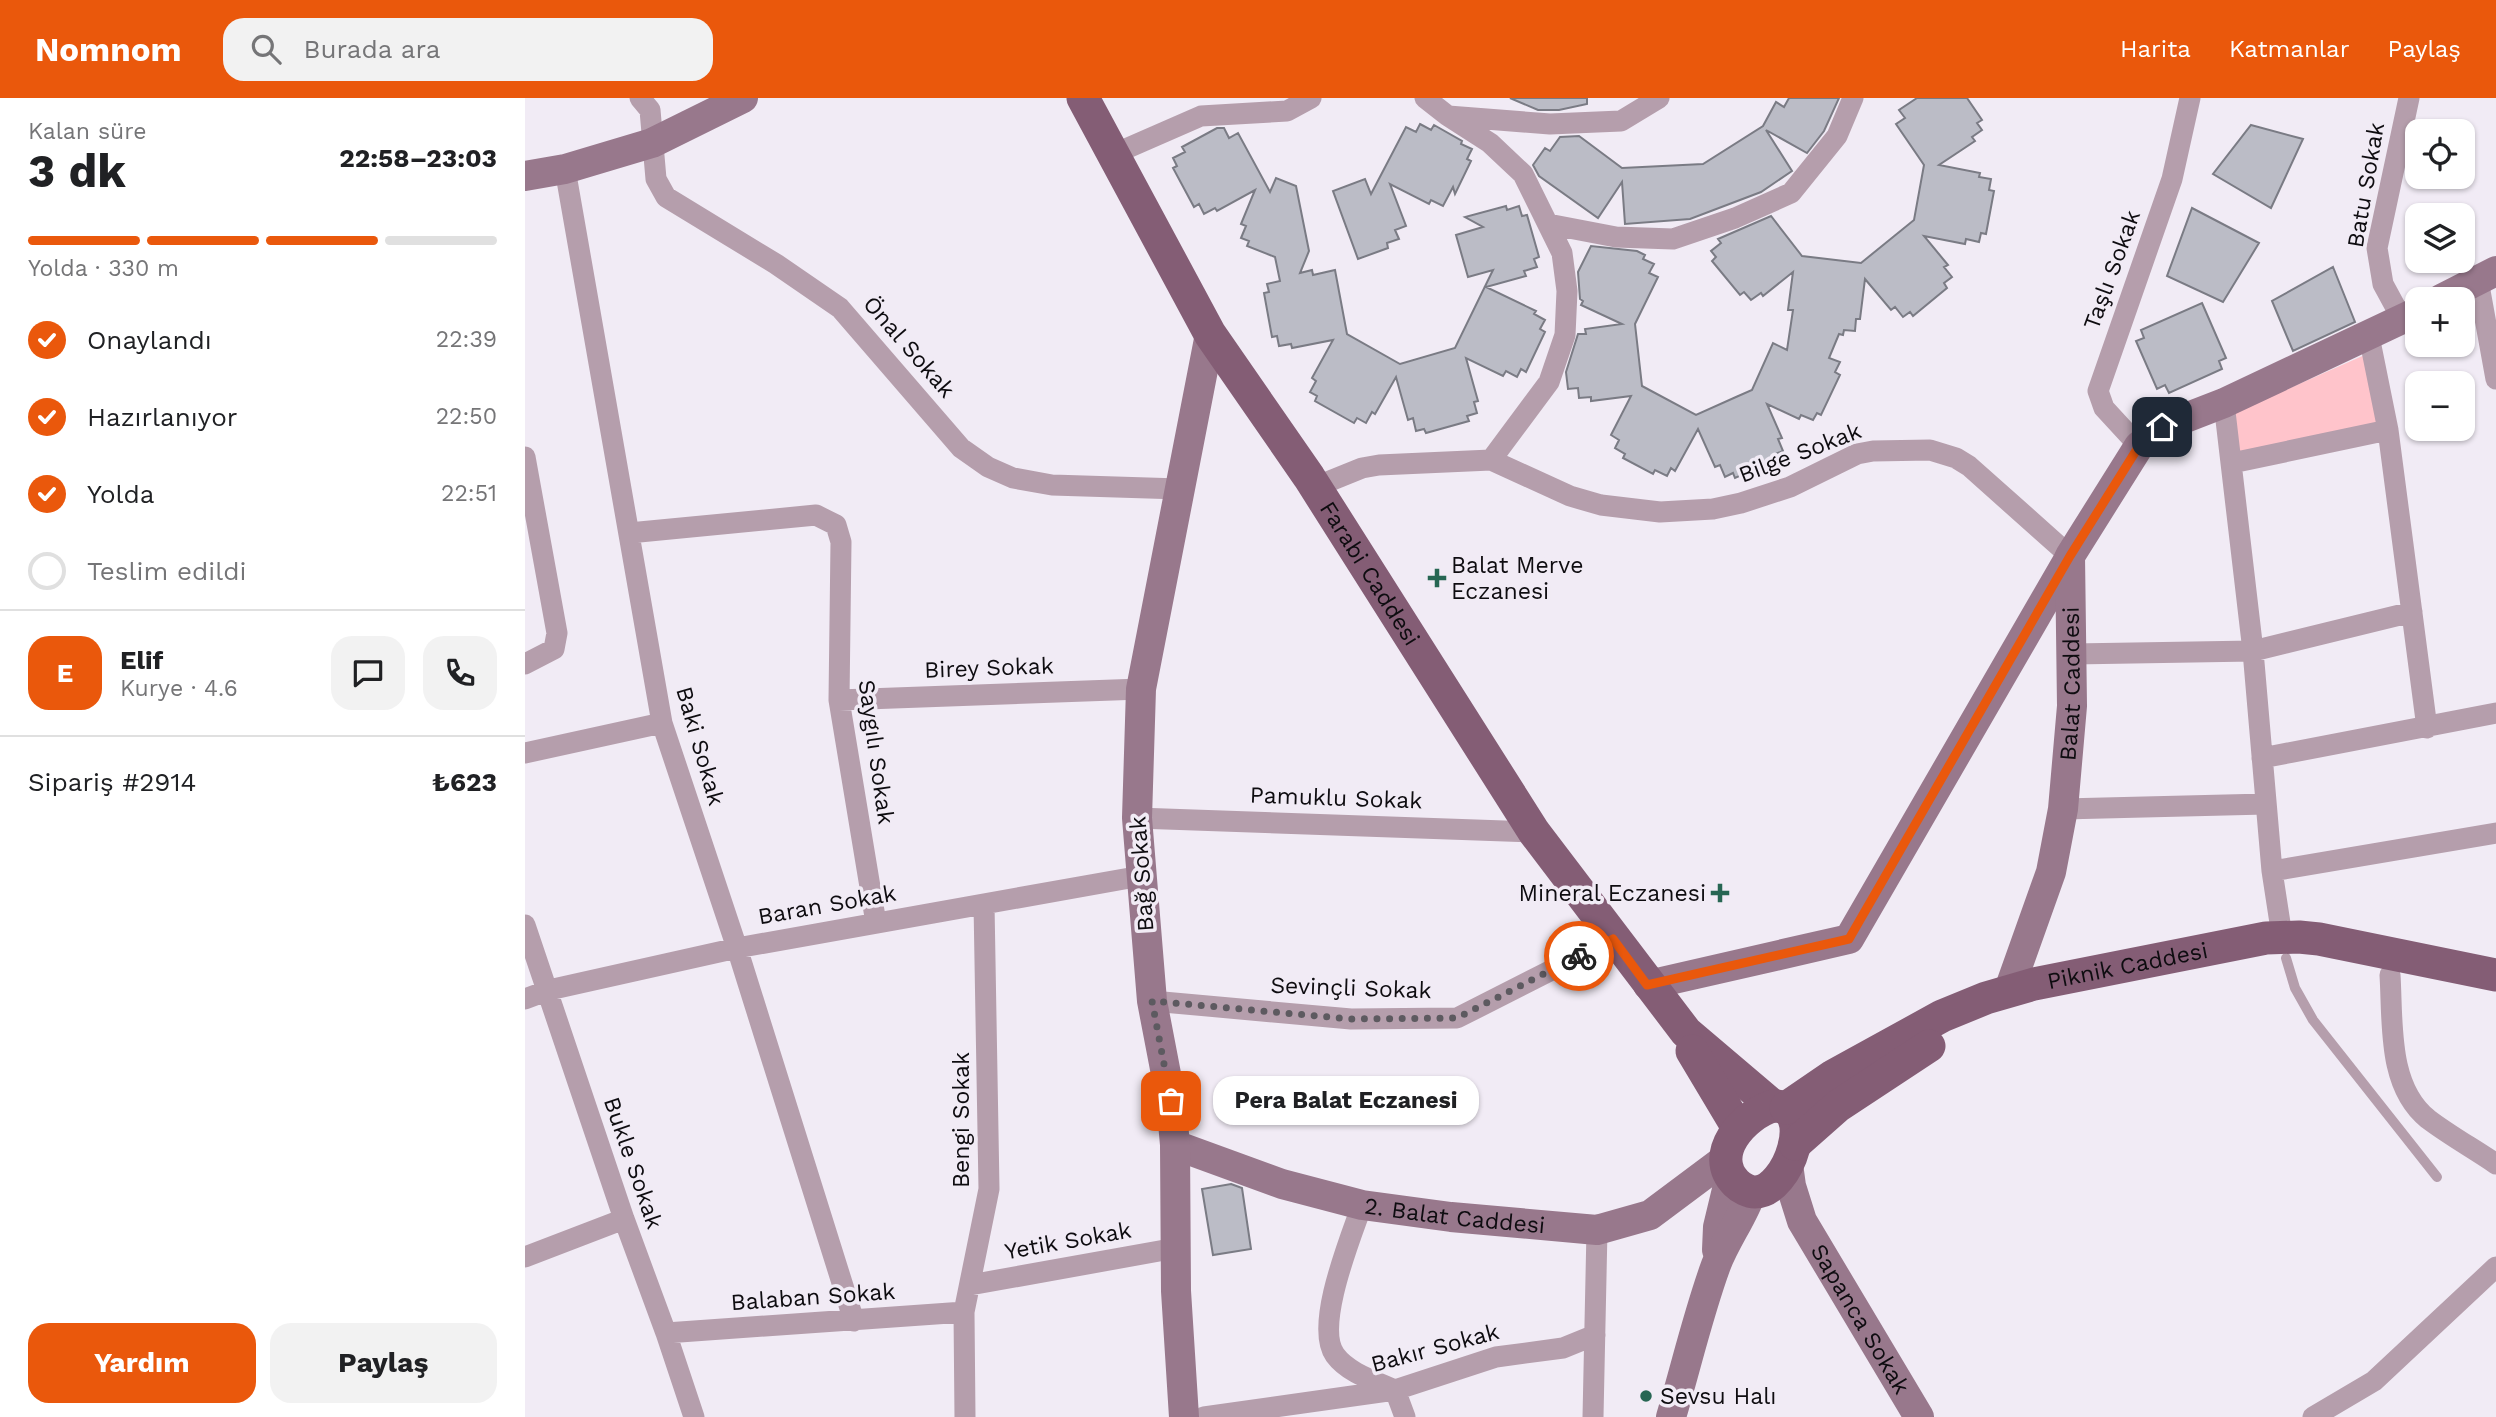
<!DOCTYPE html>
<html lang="tr">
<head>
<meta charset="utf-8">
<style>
  :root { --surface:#fff; --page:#f2f2f2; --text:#202124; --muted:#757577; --line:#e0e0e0; --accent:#ea580c }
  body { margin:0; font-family:"Work Sans",sans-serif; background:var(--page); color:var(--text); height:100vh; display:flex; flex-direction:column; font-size:26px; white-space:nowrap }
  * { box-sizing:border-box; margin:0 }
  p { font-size:23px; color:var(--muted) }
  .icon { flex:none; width:38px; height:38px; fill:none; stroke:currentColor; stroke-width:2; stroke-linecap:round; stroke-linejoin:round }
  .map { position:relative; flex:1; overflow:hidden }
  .details { display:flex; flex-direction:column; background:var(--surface); width:525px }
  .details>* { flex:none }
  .fabs { position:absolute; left:1880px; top:21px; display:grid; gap:14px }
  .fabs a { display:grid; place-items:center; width:70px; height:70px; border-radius:14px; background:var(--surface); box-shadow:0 2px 5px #0004; font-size:35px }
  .pin { position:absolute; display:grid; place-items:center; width:60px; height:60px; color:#fff; margin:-30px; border-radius:14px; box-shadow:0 4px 10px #0006 }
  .courier { position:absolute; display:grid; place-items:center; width:70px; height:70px; margin:-35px; border:5px solid #ea580c; border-radius:50%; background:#fff; color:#222; box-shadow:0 2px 9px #0007 }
  .bubble { position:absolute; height:49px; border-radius:21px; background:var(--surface); box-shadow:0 2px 5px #0004; font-size:23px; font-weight:700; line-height:49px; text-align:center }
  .summary em { font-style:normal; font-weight:700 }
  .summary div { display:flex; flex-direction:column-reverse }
  .summary { display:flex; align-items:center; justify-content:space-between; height:119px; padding:0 28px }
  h1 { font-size:46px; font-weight:700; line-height:52px }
  .bar { display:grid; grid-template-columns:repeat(4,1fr); gap:10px 7px; align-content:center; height:84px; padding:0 28px }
  .bar i { height:9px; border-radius:5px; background:var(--line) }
  .bar .current { background:var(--accent) }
  .bar p { grid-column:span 4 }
  .line { display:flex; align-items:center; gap:18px; padding:0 28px; border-top:2px solid var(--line) }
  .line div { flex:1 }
  .round { display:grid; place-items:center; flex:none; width:74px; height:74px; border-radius:21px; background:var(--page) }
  ol { padding:0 28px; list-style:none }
  li { display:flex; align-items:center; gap:21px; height:77px }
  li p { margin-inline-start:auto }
  li .icon { padding:7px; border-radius:50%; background:var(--accent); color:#fff; stroke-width:4 }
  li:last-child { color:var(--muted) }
  li i { width:38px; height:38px; border:4px solid var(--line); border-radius:50% }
  .cta { display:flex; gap:14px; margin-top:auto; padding:14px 28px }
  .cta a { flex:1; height:80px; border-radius:21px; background:var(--accent); color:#fff; font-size:28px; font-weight:700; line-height:80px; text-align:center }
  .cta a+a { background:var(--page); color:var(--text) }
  header { display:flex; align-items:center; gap:42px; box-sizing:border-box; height:98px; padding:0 35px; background:var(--accent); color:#fff }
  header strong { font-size:33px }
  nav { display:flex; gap:38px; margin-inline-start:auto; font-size:24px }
  .search { width:490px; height:63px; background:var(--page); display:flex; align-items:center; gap:18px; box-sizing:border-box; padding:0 24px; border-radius:21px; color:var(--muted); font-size:26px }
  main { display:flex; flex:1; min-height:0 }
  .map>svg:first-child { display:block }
  .green { fill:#ffc4cb }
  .building { fill:#bbbcc6; stroke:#7a7b84; stroke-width:2 }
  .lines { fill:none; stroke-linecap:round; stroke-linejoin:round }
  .lane { stroke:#b59eac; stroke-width:10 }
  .street { stroke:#b59eac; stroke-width:21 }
  .secondary { stroke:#98788c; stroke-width:30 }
  .primary { stroke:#845d75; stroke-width:33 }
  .done { stroke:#5d5a60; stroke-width:7; stroke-dasharray:0 12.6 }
  .route { stroke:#ea580c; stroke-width:9 }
  .poi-dot { fill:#276653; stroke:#f1ebf5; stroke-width:2.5 }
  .labels { text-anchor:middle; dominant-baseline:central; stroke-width:7; stroke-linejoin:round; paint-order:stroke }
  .street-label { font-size:23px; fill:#0e0c10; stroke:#f1ebf5 }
  .poi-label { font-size:23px; fill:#0e0c10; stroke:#f1ebf5; text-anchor:start }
</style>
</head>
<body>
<header>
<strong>Nomnom</strong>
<div class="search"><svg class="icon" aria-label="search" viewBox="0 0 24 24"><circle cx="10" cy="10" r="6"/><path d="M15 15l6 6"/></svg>Burada ara</div>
<nav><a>Harita</a><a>Katmanlar</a><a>Paylaş</a></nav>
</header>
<main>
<section class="details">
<div class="summary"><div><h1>3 dk</h1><p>Kalan süre</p></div><em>22:58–23:03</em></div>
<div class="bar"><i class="current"></i><i class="current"></i><i class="current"></i><i></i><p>Yolda · 330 m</p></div>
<ol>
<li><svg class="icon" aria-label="check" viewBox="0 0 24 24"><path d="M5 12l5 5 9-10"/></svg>Onaylandı<p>22:39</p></li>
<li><svg class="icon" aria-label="check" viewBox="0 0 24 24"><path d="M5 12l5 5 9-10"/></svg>Hazırlanıyor<p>22:50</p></li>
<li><svg class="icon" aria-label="check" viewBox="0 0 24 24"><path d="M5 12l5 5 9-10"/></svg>Yolda<p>22:51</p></li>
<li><i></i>Teslim edildi</li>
</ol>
<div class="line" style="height:126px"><b class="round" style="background:var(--accent);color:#fff">E</b><div><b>Elif</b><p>Kurye · 4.6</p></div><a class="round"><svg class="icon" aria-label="chat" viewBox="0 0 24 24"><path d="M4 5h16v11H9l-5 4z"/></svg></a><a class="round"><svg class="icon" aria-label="phone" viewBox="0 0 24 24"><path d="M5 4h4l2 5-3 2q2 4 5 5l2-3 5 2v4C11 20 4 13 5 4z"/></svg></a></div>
<div class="line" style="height:91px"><div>Sipariş #2914</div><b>₺623</b></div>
<div class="cta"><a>Yardım</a><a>Paylaş</a></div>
</section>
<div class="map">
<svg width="1971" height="1319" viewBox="0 0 1971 1319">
  <rect width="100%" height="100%" fill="#f1ebf5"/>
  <path class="green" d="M1842 256 1858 327 1713 360 1708 315Z"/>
  <path class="building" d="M985 0H1062V6L1034 12H1013Z
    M1264 0H1314L1299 33 1282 55 1241 32 1267 73 1236 94 1165 121 1100 126 1097 84 1073 120 1014 78 1008 67 1020 50 1025 53 1035 39 1054 38 1097 70 1178 66 1238 28 1251 4 1259 9Z
    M1392 0H1442L1457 22 1452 25 1457 32 1447 39 1450 43 1414 67 1455 75 1454 79 1466 81 1464 92 1469 93 1461 136 1456 135 1454 144 1441 141 1440 146 1399 138 1423 167 1419 169 1427 179 1419 185 1422 190 1388 218 1385 214 1378 219 1370 209 1366 212 1340 181 1335 221H1331L1330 233 1319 232 1318 237 1314 236 1304 260 1315 264 1310 274 1315 277 1296 317 1292 315 1288 322 1276 317 1274 321 1242 306 1257 340 1253 341 1258 353 1248 357 1251 362 1210 380 1208 375 1200 379 1195 367 1190 369 1173 331 1150 373 1146 370 1142 378 1130 372 1128 376 1098 360 1100 356 1090 350 1094 342 1086 337 1106 298 1066 303V299L1054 300 1053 290 1043 291 1041 274 1053 236H1061L1060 231 1097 226 1056 207 1058 203 1055 201 1053 174 1066 148 1112 153 1120 157 1118 161 1129 166 1124 175 1133 179 1110 226 1117 288 1171 317 1211 299 1227 292 1248 245 1262 252 1268 212H1263L1268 174 1238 198 1236 195 1226 202 1219 194 1215 197 1187 163 1191 159 1186 153 1196 145 1193 141 1246 118 1277 158 1336 165 1389 122 1399 67 1371 26 1380 20 1374 12Z
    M895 26 906 32 909 27 937 43 936 46 947 51 942 61 946 63 930 96 928 89 918 108 906 102 904 106 865 86 881 128 870 132 874 141 862 145 863 150 833 161 808 93 840 81 846 96 881 29 891 34Z
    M1726 27 1778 41 1746 110 1688 76Z
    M692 30H699L704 40 713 35 745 94 751 80 771 88 784 153 775 175 787 172 788 177 810 172 822 236 875 266 930 250 968 172 943 179 931 137 958 129 940 119 981 108 982 112 994 108 997 118 1002 117 1014 159 1009 161 1012 169 999 173 1001 178 961 189 1011 213 1009 216 1020 222 1015 231 1020 234 1001 274 996 271 992 279 981 273 978 278 941 260 953 303 949 304 952 315 942 318 944 323 901 335 899 331 891 333 888 320 883 322 871 279 850 316 847 314 841 325 832 320 829 325 790 303 792 298 785 294 791 283 787 280 808 242 767 250 766 246 754 248 752 238 747 239 739 195 744 194 742 186 755 183 750 159 722 148 724 143 716 140 721 128 716 126 730 92 692 113 690 110 679 116 674 106 669 109 648 70 652 68 648 60 660 54 657 49Z
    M1667 110 1734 145 1698 204 1642 178Z
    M1808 169 1830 224 1768 253 1747 203Z
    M1677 205 1701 260 1694 263 1697 271 1644 295 1640 287 1632 291 1611 243 1619 240 1616 232Z
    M706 1086 717 1090 726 1151 688 1157 677 1091Z"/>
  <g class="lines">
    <path class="lane" d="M1761 860 1770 890 1788 922 1912 1079"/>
    <path class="street" d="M115 0 125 12 131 81 141 99 251 166 315 210 436 350 463 369 488 380 527 387 655 391
      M900 0 923 18 1025 26 1096 23 1134 0
      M923 18 965 45 998 76 1037 155 1042 193 1040 237 1024 284 966 362
      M589 56 676 18 762 13 786 0
      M40 71 137 625 212 850 329 1223
      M1023 126 1091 139 1148 141 1210 120 1266 95 1312 38 1328 0
      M1953 182 1971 281
      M1877 221 1858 186 1852 150 1884 0
      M1844 238 1863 332 1902 630
      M1699 305 1728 553 1747 773 1757 838
      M1614 348 1579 310 1573 293 1647 81 1665 0
      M0 359 32 535 29 551 0 566
      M1707 365 1863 332
      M790 389 837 370 854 367 966 362 1045 398 1076 407 1135 414 1188 411 1216 405 1265 389 1332 356 1348 353 1405 352 1431 360 1444 368 1545 458
      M104 435 291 417 311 427 316 444 314 602 351 825
      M1548 556 1728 553 1887 514
      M314 602 616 591
      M0 655 137 625
      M1737 660 1971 615
      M1538 711 1741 706
      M612 720 1009 734
      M1747 773 1971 735
      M0 827 99 1121 141 1235 169 1319
      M1865 877C1868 924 1862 988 1903 1021 1924 1037 1949 1051 1971 1066
      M0 901 24 892 212 850 616 778
      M627 903 826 921 932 920 1088 841
      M837 1107C826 1139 789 1228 810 1257 823 1275 850 1283 870 1292L880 1319
      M0 1159 99 1121
      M445 1187 651 1150
      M141 1235 439 1214
      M440 1319 439 1214 464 1091 459 806
      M679 1319 870 1292 971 1259 1038 1250 1070 1237
      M1068 1319 1072 1132
      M1788 1319 1849 1283 1971 1169"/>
    <g class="secondary">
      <path d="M0 78 40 71 127 45 218 0"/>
      <path d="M1916 201 1971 173"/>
      <path d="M1123 887 1324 841 1545 459"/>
      <path id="s1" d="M1484 892 1526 774 1538 711 1547 608 1545 458 1614 348 1637 329 1699 305 1892 214"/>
      <path id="s2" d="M650 1047 757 1086 837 1107 926 1119 1072 1132 1125 1117 1200 1061"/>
      <path id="s3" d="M1263 1066 1266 1088 1277 1123 1394 1319"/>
      <path d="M1192 1152 1193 1129 1205 1079"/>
      <path d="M659 1319 651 1193 650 1047 646 1002 627 903 612 720 616 591 685 236"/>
      <path d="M1146 1319C1161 1269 1173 1216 1191 1167 1201 1141 1218 1119 1227 1093"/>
    </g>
    <g class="primary">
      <path id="s4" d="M558 0 685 236 784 379 1009 734 1161 934 1248 1008"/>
      <path d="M1167 953 1213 1030"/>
      <path d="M1248 1008C1293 1006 1264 1094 1230 1094 1224 1094 1216 1090 1211 1085 1183 1057 1218 1017 1248 1008Z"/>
      <path id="s5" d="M1261 1010 1308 978 1417 918 1461 900 1509 886 1741 840 1774 839 1794 841 1971 877"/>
      <path d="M1270 1046 1313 1008 1404 948"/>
    </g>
  </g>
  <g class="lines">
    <path class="done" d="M646 1003 627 903 826 921 932 920 1054 858"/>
    <path class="route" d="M1054 858 1088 841 1122 887 1324 841 1545 458 1614 348 1637 329"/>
  </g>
  <g class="poi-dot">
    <path d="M908.5 469.5h7v7h7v7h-7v7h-7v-7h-7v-7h7z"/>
    <path d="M1191.5 784.5h7v7h7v7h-7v7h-7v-7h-7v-7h7z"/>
    <circle cx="1121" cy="1298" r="7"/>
  </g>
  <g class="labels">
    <g class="street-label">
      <text transform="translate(1841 87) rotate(-80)">Batu Sokak</text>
      <text transform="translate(1587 172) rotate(-70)">Taşlı Sokak</text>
      <text transform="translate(384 249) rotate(49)">Önal Sokak</text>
      <text transform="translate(1275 355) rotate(-21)">Bilge Sokak</text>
      <text stroke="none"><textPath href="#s4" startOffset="556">Farabi Caddesi</textPath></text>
      <text transform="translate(464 570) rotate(-2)">Birey Sokak</text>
      <text stroke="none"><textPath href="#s1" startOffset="315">Balat Caddesi</textPath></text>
      <text transform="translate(175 648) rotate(74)">Baki Sokak</text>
      <text transform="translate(351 654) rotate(82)">Saygılı Sokak</text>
      <text transform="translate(811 700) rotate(2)">Pamuklu Sokak</text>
      <text transform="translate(617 776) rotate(-94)">Bağ Sokak</text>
      <text transform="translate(302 807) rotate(-10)">Baran Sokak</text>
      <text stroke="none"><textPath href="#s5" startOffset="374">Piknik Caddesi</textPath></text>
      <text transform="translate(826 890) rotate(2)">Sevinçli Sokak</text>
      <text transform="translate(436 1022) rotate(-90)">Bengi Sokak</text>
      <text transform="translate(108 1065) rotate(71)">Bukle Sokak</text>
      <text stroke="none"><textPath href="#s2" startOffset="290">2. Balat Caddesi</textPath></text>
      <text transform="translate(543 1143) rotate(-10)">Yetik Sokak</text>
      <text transform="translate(288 1199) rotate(-4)">Balaban Sokak</text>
      <text stroke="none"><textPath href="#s3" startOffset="173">Sapanca Sokak</textPath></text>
      <text transform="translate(910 1250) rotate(-15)">Bakır Sokak</text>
    </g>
    <g class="poi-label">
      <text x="926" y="467">Balat Merve<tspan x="926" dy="26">Eczanesi</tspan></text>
      <text x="1181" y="795" text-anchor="end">Mineral Eczanesi</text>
      <text x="1135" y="1298">Sevsu Halı</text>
    </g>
  </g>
</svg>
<div class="fabs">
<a><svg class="icon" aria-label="locate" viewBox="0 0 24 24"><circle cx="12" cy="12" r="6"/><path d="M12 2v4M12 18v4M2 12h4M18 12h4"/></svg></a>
<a><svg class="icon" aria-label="layers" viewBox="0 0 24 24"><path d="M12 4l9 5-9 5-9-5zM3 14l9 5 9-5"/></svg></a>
<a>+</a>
<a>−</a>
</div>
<div class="pin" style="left:646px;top:1003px;background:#ea580c"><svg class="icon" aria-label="bag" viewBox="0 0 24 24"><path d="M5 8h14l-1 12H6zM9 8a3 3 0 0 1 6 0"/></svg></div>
<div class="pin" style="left:1637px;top:329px;background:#1f2937"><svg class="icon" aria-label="home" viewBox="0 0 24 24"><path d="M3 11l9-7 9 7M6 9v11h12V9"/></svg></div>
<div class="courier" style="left:1054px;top:858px"><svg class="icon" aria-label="bike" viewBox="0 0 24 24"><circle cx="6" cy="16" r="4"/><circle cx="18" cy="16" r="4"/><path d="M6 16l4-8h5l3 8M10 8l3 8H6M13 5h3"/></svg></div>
<div class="bubble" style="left:688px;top:978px;width:266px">Pera Balat Eczanesi</div>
</div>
</main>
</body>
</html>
